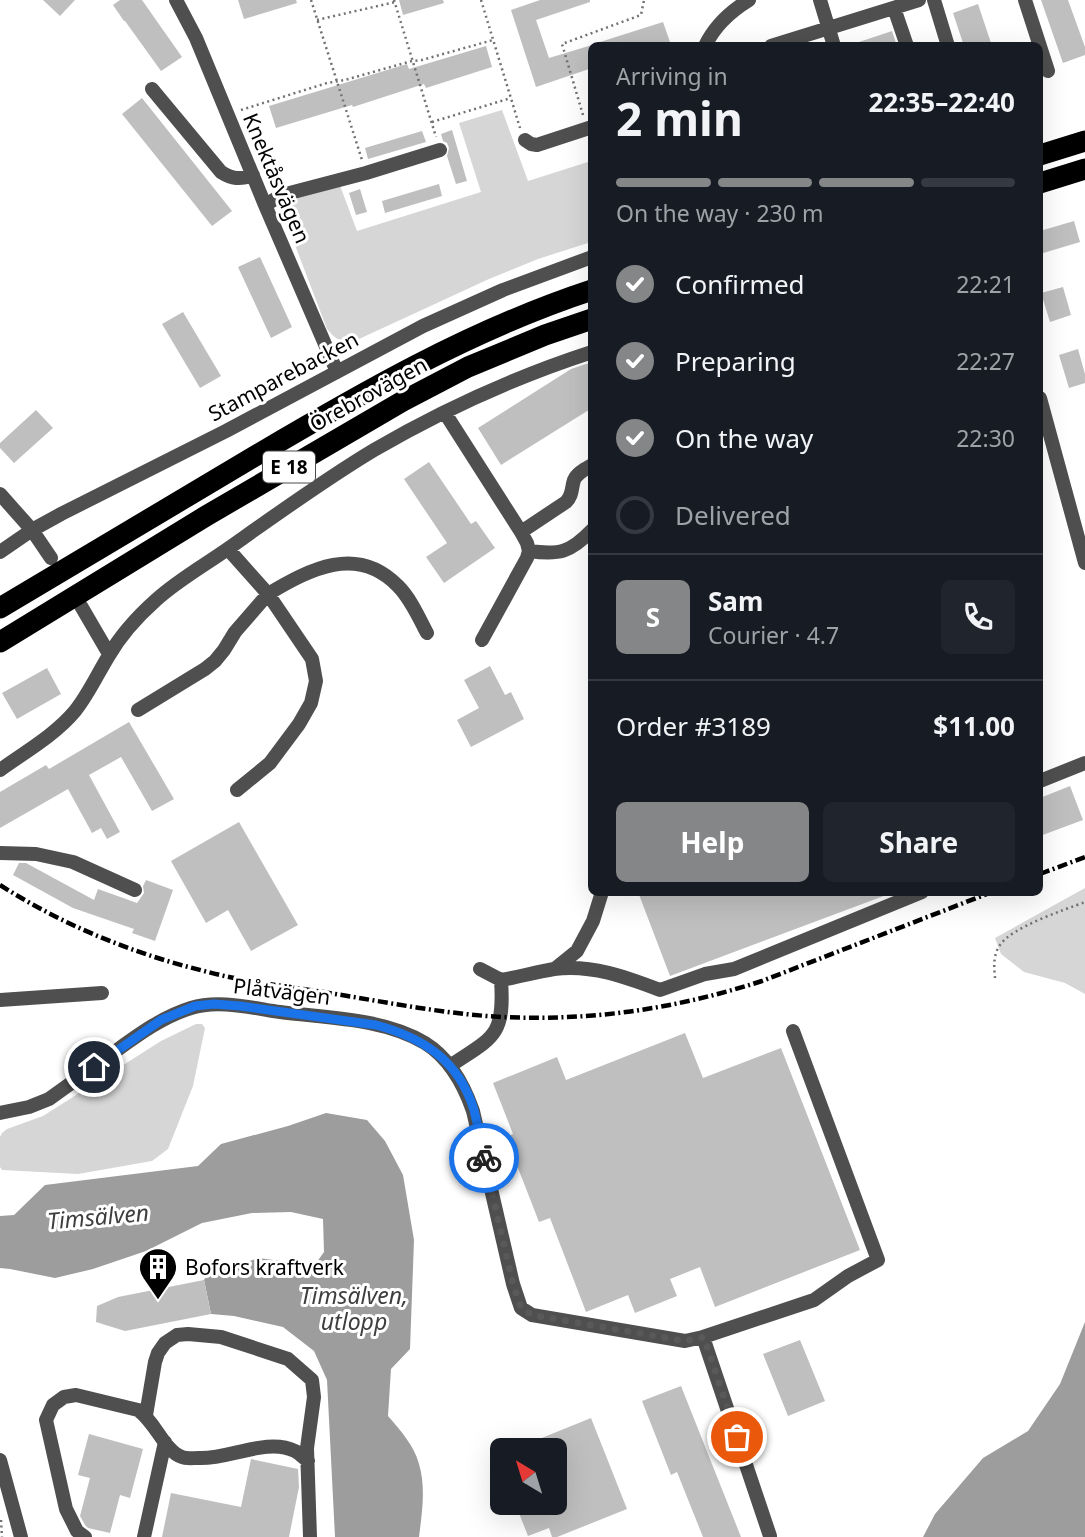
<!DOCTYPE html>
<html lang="en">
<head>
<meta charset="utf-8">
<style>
  :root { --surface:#171b24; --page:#20242c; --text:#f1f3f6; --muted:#9ea1a6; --line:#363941; --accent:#858687 }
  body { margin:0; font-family:"Noto Sans",sans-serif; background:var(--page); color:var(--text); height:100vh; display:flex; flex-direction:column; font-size:26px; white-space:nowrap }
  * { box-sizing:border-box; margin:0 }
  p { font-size:23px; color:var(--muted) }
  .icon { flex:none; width:38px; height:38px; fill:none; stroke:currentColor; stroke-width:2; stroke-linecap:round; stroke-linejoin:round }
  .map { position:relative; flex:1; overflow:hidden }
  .sheet { position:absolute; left:588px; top:42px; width:455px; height:854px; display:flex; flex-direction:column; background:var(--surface); border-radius:10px; box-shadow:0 7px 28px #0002 }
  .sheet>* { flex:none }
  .needle { width:46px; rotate:322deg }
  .buttons { position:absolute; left:490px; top:1438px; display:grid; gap:14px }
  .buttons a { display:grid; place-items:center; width:77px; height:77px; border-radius:10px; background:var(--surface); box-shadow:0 7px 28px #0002; font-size:35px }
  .pin { position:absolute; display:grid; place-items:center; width:60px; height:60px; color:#fff; margin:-30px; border:4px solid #fff; border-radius:50%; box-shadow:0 2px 7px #0007 }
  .courier { position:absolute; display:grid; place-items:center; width:70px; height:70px; margin:-35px; border:5px solid #1a73e8; border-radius:50%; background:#fff; color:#222; box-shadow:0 2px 9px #0007 }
  .overview em { font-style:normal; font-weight:700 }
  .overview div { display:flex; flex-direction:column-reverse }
  .overview { display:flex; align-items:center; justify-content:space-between; height:119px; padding:0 28px }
  h1 { font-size:46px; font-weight:700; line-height:52px }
  .bar { display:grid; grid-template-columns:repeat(4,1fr); gap:10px 7px; align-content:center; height:84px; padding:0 28px }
  .bar i { height:9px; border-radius:5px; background:var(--line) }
  .bar .active { background:var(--accent) }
  .bar p { grid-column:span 4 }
  .line { display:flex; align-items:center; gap:18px; padding:0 28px; border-top:2px solid var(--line) }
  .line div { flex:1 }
  .round { display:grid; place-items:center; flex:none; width:74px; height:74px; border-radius:10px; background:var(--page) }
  ol { padding:0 28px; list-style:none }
  li { display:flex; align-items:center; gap:21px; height:77px }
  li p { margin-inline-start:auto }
  li .icon { padding:7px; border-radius:50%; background:var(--accent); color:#fff; stroke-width:4 }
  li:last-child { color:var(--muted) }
  li i { width:38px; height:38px; border:4px solid var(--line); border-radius:50% }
  .button { display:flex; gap:14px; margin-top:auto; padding:14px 28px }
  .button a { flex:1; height:80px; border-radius:10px; background:var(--accent); color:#fff; font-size:28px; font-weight:700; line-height:80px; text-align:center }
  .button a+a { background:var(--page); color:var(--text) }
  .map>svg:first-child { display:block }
  .green { fill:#d6d6d6 }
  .water { fill:#9d9d9d }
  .building { fill:#bfbfbf }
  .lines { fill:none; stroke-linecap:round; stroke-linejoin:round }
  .path { stroke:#717171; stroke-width:2.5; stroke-dasharray:2 3.5; stroke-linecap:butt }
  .minor { stroke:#4f4f4f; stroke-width:14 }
  .highway { stroke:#000; stroke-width:21 }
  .rail { stroke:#000; stroke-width:4.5; stroke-dasharray:10 3.5 2 3.5; stroke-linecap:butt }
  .done { stroke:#595959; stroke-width:7; stroke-dasharray:0 12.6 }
  .route { stroke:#1a73e8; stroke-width:9 }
  .labels { text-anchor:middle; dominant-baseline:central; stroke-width:6; stroke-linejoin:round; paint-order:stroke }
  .shield { fill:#fff; stroke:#4c4c4c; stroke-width:2 }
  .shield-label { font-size:19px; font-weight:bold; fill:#000 }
  .street-label { font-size:21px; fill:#000; stroke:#fff }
  .poi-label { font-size:21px; fill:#000; stroke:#fff; text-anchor:start }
  .water-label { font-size:23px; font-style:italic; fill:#3e3e3e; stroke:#fff }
</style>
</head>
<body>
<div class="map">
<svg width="1085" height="1537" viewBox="0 0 1085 1537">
  <rect width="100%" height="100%" fill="#fff"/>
  <path class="green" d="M502 110 528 181 591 161V242L538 259 489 279 359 339C343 344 338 342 327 329L279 203 339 183 357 231 481 192 459 123Z
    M1085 888V994L1065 983 1024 972 1001 954 995 938Z
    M196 1024H202L205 1028 193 1086 168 1149 152 1161 78 1174 2 1170 0 1167V1137L2 1133 7 1129 43 1116 161 1041Z"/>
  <path class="water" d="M326 1113 367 1120 385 1141 403 1175 414 1240 410 1349 391 1369 388 1416C400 1430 414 1445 419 1464 426 1487 422 1513 419 1537H335L327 1380 314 1351 283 1327 234 1316 211 1314 204 1280 207 1274 259 1258 314 1266 324 1252 323 1219 291 1212 252 1213 202 1223 146 1251 93 1269 55 1278 10 1269 0 1268V1216L14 1215 45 1185 198 1166 221 1144 288 1126Z
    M1085 1322V1537H923L935 1514 983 1458 1028 1431 1060 1384Z"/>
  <path class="building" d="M43 0H75L60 16Z
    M120 0H142L182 57 161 71 125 21H124L113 5Z
    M238 0H296L297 3 244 19Z
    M399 0H443L444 3 403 15Z
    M540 0H590V2L536 20 549 58 592 45V68L536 87 511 10Z
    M1041 0H1068L1085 47V55L1063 63Z
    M978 4 992 46H964L953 13Z
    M663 22 670 42 661 46H597V43Z
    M892 31 897 46H856V43Z
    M486 46 492 67 426 88 424 84 353 107 352 105 276 128 269 106 407 64 409 69Z
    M142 98 232 211 212 226 122 114Z
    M452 130 467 181 456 184 447 156 449 148 447 143 443 141 441 134Z
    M422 131 426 142 368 159 365 148Z
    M439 184 442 196 385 213 382 201Z
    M360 189 367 212 356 215 349 193Z
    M1074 221 1080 242 1040 254V231Z
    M260 257 292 327 271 338 238 267Z
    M1063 287 1071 315 1050 322 1041 293Z
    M183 312 221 376 200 388 162 324Z
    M1078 349 1085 374V383L1069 388 1059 355Z
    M592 362V408L501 465 478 428 571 369Z
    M36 410 53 428 14 463 0 448V443Z
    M429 462 471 524 476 521 495 548 444 583 426 557 447 543 404 479Z
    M490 666 505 695 511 692 524 719 471 747 457 720 479 708 464 680Z
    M47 668 61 694 17 719 2 693Z
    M129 722 174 799 152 811 121 757 89 775 120 832 107 839 101 828 92 833 68 789 0 828V792L46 765 49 769Z
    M1070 786 1083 820 1040 836V798Z
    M239 822 298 925 251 951 228 910 206 923 171 861Z
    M19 863H26L94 900 98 889 137 903 144 893 143 886 146 880 173 890 155 941 132 933 134 929 73 908 13 875Z
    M638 892H889V894L670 976Z
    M685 1033 703 1078 781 1048 860 1250 715 1307 700 1267 670 1279 677 1296 635 1313 628 1295 586 1312 550 1218 539 1222 506 1137 513 1134 493 1083 557 1057 566 1080Z
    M204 1280 211 1314 125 1331 96 1322 97 1306 118 1297Z
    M800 1340 825 1401 788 1416 763 1354Z
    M681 1386 741 1537H703L677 1472 671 1475 642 1401Z
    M591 1418 627 1509 557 1537H552L549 1528 528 1536 515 1503H555V1451L512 1450Z
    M89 1434 143 1449 130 1498 120 1495 110 1533 88 1528 85 1525 80 1516 90 1478 78 1475Z
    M251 1459 298 1469 299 1487 289 1537H162L171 1493 241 1507Z"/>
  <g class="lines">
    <path class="path" d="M311 0 362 160
      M394 0 436 137
      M481 0 520 128
      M317 20 395 2
      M241 110 327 83 345 80 412 61 422 60 493 40
      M583 115 562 44 641 15 644 0
      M432 122 511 98
      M995 978C994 967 993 955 1000 945 1012 927 1064 910 1085 902
      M1 1520 2 1537"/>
    <path class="minor" d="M176 0 196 38 265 205 337 372
      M820 0 834 46
      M934 0 948 46
      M1025 0 1048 71
      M894 8 907 46
      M705 46C714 27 731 11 749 0
      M771 46 919 0
      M152 89 221 172C232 179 240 180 253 175
      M525 140 531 144 537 145 592 127
      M265 205 282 195 366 173 440 150
      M1040 398 1085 563
      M445 413 521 532 527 543 529 551 527 558 482 640
      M0 494 32 530 51 558
      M521 532 566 502C573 495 571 489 574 480 577 473 585 469 592 465
      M228 549 268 594C310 569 357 544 398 586 411 599 419 618 427 633
      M529 551C559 555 570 553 592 530
      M0 552 32 530 61 514 226 431 423 326 503 290 592 257
      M81 606 109 654
      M138 710 205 669 215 661 224 650 235 632 268 594 312 659 316 681 311 703 299 724 270 763 237 790
      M0 770C25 752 55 735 75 711 88 695 97 675 108 657 120 636 138 616 156 600 178 580 205 565 229 548 277 514 324 480 374 450 441 411 518 376 592 352
      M1040 781 1085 763
      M0 853 36 854 73 862 135 890
      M556 968 577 951 593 921 602 892
      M480 969 501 980
      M0 1000 102 993
      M450 1066C493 1037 505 1037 501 980 519 977 536 972 554 969 591 964 626 977 660 990L705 974 734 969 922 892
      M0 1113 29 1107 49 1099C70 1084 92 1068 113 1053 138 1035 162 1017 191 1008 218 999 252 1008 280 1012 327 1018 383 1018 425 1043 449 1058 464 1085 473 1111L513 1284 521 1308 532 1315 685 1341 703 1337 814 1300 848 1276 878 1260 793 1031
      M703 1337 770 1536
      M146 1415 155 1362 158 1353 165 1343 177 1335 188 1334 221 1337 288 1359 312 1380 314 1397 307 1448 310 1537
      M0 1460 21 1537
      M85 1537 77 1531 66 1509 46 1420 53 1405 64 1397 76 1395 138 1410C155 1421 165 1452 182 1457 186 1459 193 1458 198 1458 228 1460 267 1437 295 1451 299 1453 304 1458 308 1461
      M144 1537 165 1442"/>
    <path class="highway" d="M1040 155 1085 141
      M1040 183 1085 169
      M0 608C84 558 167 508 250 459 360 394 470 330 592 290
      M0 642 206 516 403 401 468 367 545 335 592 319"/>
    <path class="rail" d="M1040 874 1085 857
      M0 885C63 925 131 953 204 971 244 982 287 986 329 993 386 1002 444 1014 502 1017 593 1021 675 1009 762 981L992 892"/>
  </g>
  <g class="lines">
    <path class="done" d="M484 1158 513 1284 521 1308 532 1315 685 1341 704 1337 737 1437"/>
    <path class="route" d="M94 1067 161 1020 195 1006 214 1004 240 1006 376 1025C424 1038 459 1061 474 1110 478 1126 481 1143 484 1158"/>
  </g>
  <defs>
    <symbol id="building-pin" viewBox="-11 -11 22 30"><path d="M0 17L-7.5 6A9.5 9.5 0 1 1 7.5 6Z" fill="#000" stroke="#fff"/><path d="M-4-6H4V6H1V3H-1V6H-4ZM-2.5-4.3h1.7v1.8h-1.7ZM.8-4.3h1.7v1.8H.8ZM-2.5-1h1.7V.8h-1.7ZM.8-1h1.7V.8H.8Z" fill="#fff"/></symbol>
  </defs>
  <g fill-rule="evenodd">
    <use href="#building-pin" x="136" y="1245" width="44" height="60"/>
  </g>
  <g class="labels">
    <rect class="shield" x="263" y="451.5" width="52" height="31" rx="5"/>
    <g class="shield-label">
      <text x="289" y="467">E 18</text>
    </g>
    <g class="street-label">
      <text transform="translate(277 178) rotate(67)">Knektåsvägen</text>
      <text transform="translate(283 376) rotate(-28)">Stamparebacken</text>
      <text transform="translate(368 394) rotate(-29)">Örebrovägen</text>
      <text transform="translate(282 991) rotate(7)">Plåtvägen</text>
    </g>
    <g class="poi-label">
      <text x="185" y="1267">Bofors kraftverk</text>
    </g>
    <g class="water-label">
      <text transform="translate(98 1216) rotate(-5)">Timsälven</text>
      <text x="354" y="1295">Timsälven,<tspan x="354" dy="26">utlopp</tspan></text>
    </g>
  </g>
</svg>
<div class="buttons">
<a><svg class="needle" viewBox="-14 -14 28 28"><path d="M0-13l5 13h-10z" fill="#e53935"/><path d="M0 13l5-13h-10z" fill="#9ea1a6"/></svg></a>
</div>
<div class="pin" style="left:737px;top:1437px;background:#ea580c"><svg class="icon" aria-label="bag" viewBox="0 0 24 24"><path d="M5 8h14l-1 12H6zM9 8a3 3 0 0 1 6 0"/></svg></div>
<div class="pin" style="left:94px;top:1067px;background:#1f2937"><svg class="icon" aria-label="home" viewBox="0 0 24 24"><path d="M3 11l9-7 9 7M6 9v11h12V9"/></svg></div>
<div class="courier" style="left:484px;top:1158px"><svg class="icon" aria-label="bike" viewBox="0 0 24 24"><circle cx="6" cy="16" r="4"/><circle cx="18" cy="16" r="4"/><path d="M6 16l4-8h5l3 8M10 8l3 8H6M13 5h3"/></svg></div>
<section class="sheet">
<div class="overview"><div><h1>2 min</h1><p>Arriving in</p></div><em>22:35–22:40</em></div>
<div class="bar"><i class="active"></i><i class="active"></i><i class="active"></i><i></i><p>On the way · 230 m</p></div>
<ol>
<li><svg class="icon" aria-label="check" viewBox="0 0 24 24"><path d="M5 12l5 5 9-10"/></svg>Confirmed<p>22:21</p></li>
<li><svg class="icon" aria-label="check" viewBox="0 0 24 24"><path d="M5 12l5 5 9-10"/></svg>Preparing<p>22:27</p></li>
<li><svg class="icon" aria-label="check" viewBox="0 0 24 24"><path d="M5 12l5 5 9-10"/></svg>On the way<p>22:30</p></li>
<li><i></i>Delivered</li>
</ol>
<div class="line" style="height:126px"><b class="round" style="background:var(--accent);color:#fff">S</b><div><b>Sam</b><p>Courier · 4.7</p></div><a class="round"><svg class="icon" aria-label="phone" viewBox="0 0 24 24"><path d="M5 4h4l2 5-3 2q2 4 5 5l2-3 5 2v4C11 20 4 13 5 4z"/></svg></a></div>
<div class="line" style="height:91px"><div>Order #3189</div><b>$11.00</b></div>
<div class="button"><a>Help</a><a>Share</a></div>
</section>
</div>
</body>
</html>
